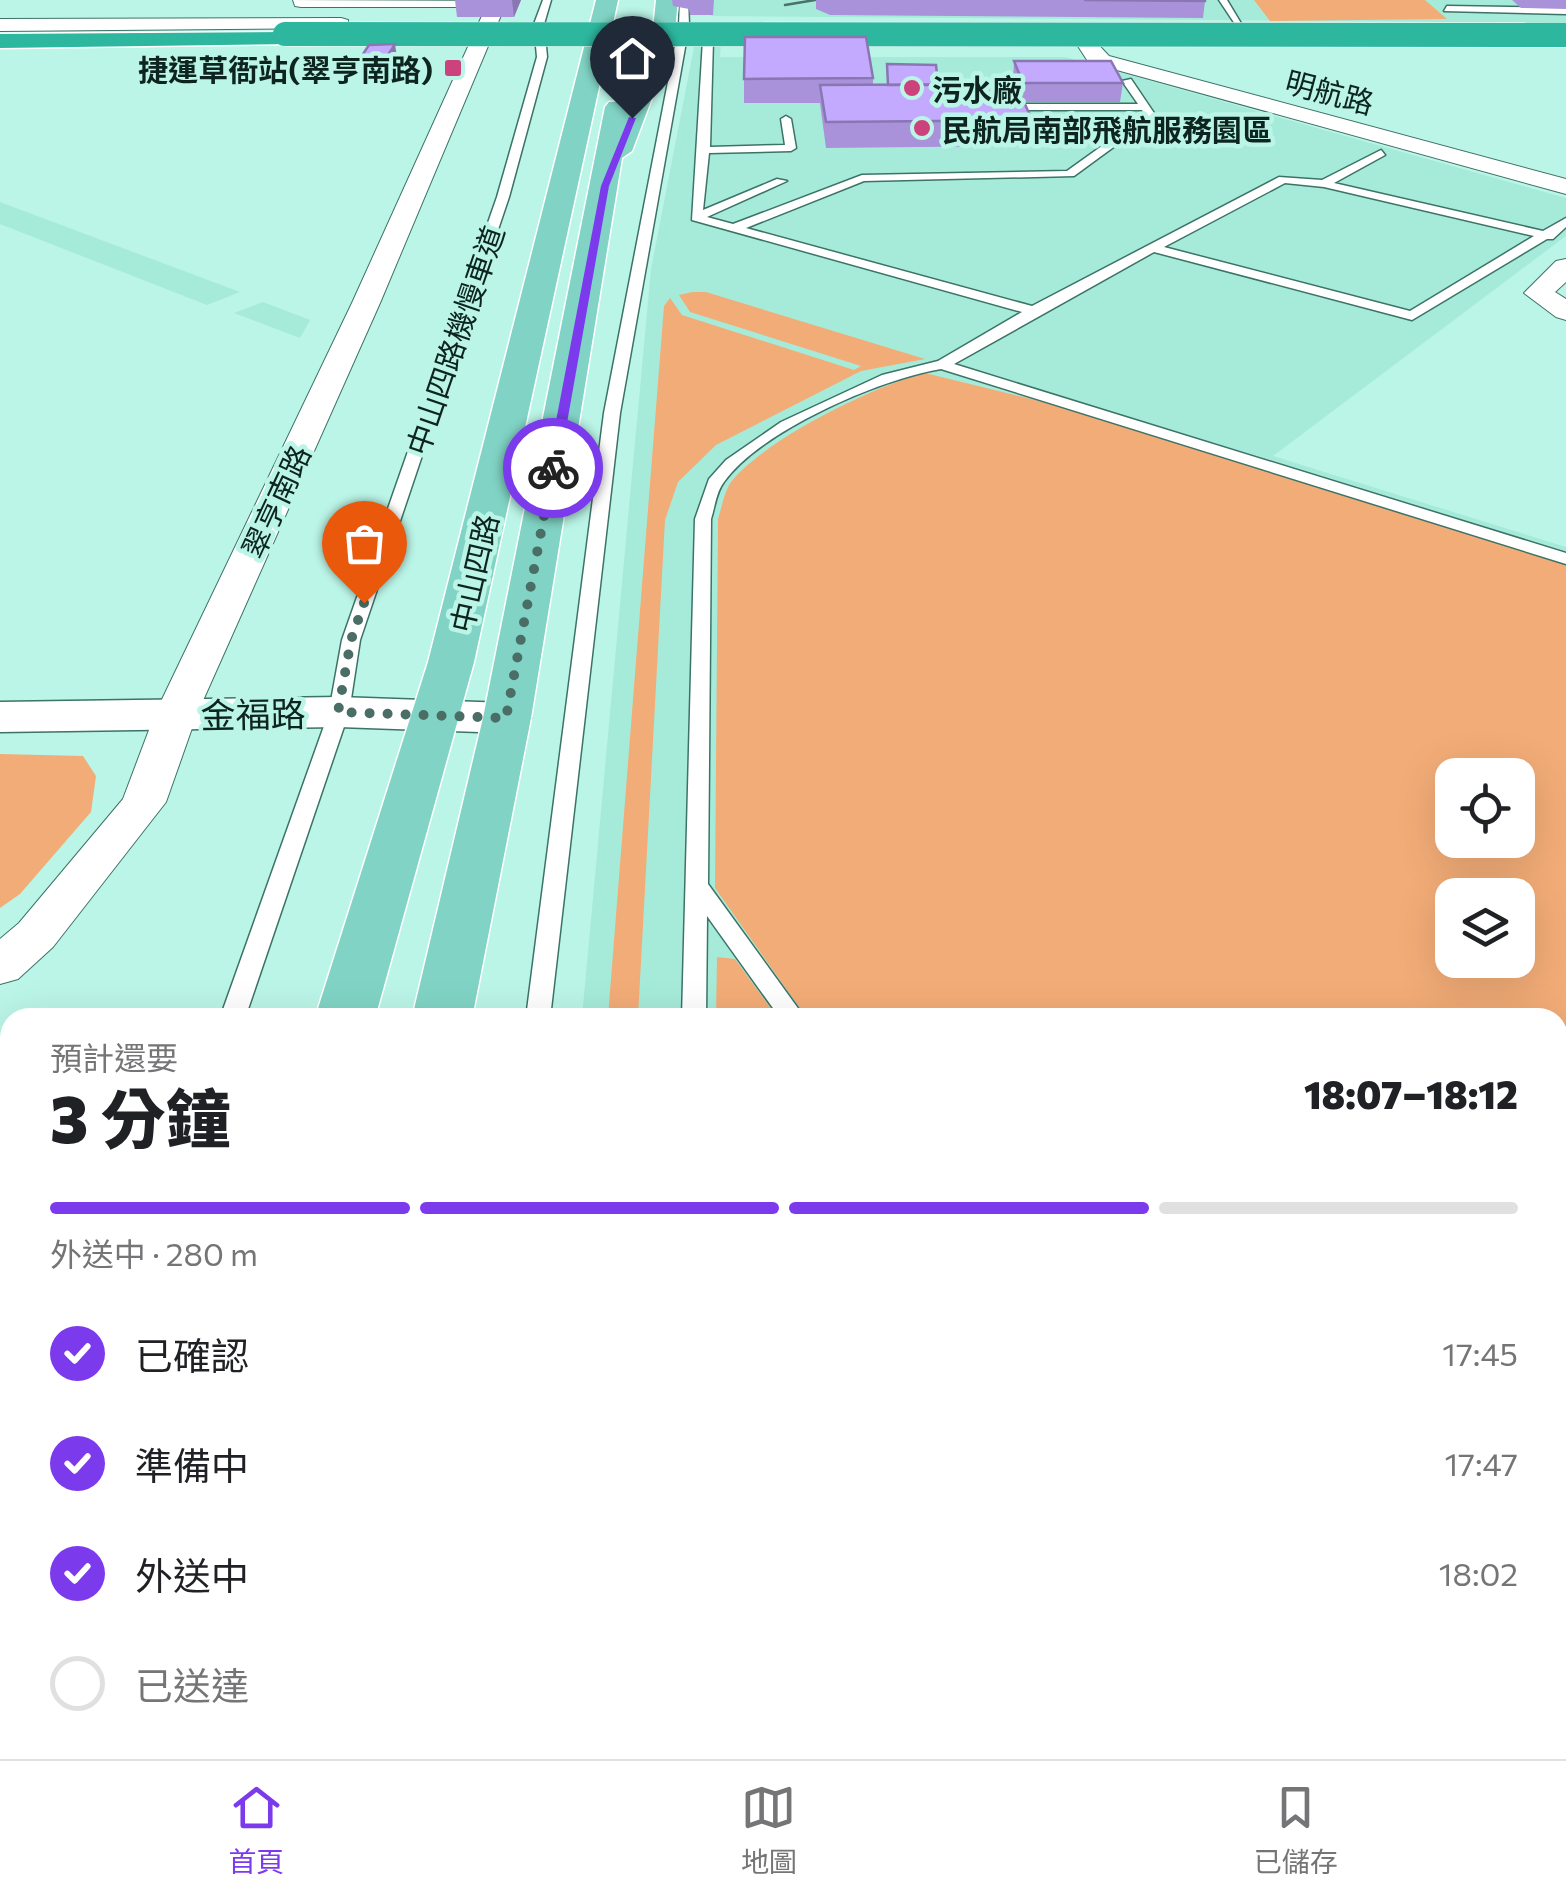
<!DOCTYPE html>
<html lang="zh-TW">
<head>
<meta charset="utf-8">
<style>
  :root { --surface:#fff; --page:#f6f6f6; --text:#202124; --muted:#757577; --line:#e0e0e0; --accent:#7c3aed }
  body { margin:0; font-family:Commissioner,"Noto Sans TC",sans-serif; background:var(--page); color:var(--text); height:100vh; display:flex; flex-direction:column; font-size:38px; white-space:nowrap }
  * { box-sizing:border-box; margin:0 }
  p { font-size:32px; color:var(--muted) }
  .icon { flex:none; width:55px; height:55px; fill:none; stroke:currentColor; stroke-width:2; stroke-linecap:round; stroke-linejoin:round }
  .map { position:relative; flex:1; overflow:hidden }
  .drawer { position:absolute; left:0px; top:1008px; width:1568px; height:752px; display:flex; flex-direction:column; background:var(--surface); border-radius:30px 30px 0 0; box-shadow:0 10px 40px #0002 }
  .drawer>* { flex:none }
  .buttons { position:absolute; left:1435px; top:758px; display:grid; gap:20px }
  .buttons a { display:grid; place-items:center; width:100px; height:100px; border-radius:20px; background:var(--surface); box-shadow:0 10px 40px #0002; font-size:50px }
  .pin { position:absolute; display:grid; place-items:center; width:85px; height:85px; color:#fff; margin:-102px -42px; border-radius:50% 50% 50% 0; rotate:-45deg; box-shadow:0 0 10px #0007 }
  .pin .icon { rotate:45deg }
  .courier { position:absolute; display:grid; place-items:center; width:100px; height:100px; margin:-50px; border:8px solid #7c3aed; border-radius:50%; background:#fff; color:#222; box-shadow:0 2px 12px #0007 }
  .headline em { font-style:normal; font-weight:800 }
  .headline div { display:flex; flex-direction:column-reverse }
  .headline { display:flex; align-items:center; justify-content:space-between; height:170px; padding:0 50px }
  h1 { font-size:65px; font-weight:800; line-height:75px }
  .bar { display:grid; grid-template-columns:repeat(4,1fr); gap:15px 10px; align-content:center; height:120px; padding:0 50px }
  .bar i { height:12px; border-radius:8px; background:var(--line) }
  .bar .current { background:var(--accent) }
  .bar p { grid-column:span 4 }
  ol { padding:0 50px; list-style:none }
  li { display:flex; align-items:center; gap:30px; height:110px }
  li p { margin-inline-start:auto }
  li .icon { padding:10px; border-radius:50%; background:var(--accent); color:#fff; stroke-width:4 }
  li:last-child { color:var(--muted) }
  li i { width:55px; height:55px; border:5px solid var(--line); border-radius:50% }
  .tabs { display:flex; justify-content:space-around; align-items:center; height:140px; border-top:2px solid var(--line); background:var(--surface); font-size:28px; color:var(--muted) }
  .tabs a { display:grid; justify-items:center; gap:5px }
  .tabs .current { color:var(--accent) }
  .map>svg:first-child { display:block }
  .built { fill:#a6ebda; fill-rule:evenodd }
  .green { fill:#f2ac77; fill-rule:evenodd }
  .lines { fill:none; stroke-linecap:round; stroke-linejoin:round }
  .service-casing { stroke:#3c7367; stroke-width:3 }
  .minor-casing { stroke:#3c7367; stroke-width:2 }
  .tertiary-casing { stroke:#3c7367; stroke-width:3 }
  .primary-casing { stroke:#fff; stroke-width:3 }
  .motorway-casing { stroke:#fff; stroke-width:3 }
  .service { fill:#fff; fill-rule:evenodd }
  .minor { fill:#fff; fill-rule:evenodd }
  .tertiary { fill:#fff; fill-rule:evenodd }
  .primary { fill:#81d4c5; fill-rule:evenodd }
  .motorway { fill:#2db79f; fill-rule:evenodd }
  .tram { stroke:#4d7068; stroke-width:2.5 }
  .motorway-bridge-casing { stroke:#fff; stroke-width:25; stroke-linecap:butt }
  .motorway-bridge { stroke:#2db79f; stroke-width:24 }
  .wall { fill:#a992da }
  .shaded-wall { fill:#8977b2 }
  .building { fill:#c4aafe; stroke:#8977b2; stroke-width:2.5 }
  .route { fill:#7c3aed }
  .done { stroke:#4a6d65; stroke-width:10; stroke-dasharray:0 18 }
  .poi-dot { fill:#cb427d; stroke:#bbf5e7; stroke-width:4 }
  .labels { text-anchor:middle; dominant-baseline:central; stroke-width:9; stroke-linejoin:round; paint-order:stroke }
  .far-poi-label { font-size:30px; font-weight:bold; fill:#0d241f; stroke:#bbf5e7; text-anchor:start }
  .far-street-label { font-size:30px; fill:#0d241f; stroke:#bbf5e7 }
  .street-label { font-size:35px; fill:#0d241f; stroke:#bbf5e7 }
</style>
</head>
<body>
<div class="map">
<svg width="1566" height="1759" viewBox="0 0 1566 1759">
  <rect width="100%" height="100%" fill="#bbf5e7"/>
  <path class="built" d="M711 0H1566V23L711 16Z
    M695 42H721L720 57H1065L1566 198V236L1273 456 1566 547V1759H513L514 1750H1558V1018L582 1017 651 269ZM1452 775H1518V840H1452ZM1452 895H1518V960H1452Z
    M0 203V202L240 292 207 305 0 224Z
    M263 302 310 320 300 338 234 313Z"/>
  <path class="green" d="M1254 0H1425L1447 19 1270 21Z
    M692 292H706L925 359 861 371 716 445 678 482 665 520 638 1017H608L664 306 670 298 682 315 854 370 861 366 690 312 679 295Z
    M925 373 1088 413 1566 561V1759H1443L1430 1750H1558V1018L806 1017 715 888 718 519C722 507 724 492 731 482 764 440 873 386 925 373ZM1452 775H1518V840H1452ZM1452 895H1518V960H1452Z
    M0 754 83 756 96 776 91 812 20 894 0 908Z
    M717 957 735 959 777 1017H716Z
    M710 1750H828L823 1759H710Z
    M963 1750H1381L1376 1759H958Z"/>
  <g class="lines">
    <defs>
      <path id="service" d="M543 0H551L544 24 547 57 509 197 360 640 349 712 245 1018H220L329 712 342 640 497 197 537 57 534 24Z
        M680 0H688L689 25 620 413 550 1018H526L604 413 679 25Z
        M1219 0H1227L1245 30H1239Z
        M1447 6 1566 8V14L1444 11Z
        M708 37 713 40 710 147 785 145 781 119 786 116 791 119 796 148 791 151 709 153 703 210 777 179 787 181 707 217 733 224 862 175 1067 171 1145 115 1142 110H997L992 107 997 104H1138L1122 81 1131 79 1156 116 1074 176 864 181 746 228 1032 306 1279 177 1322 180 1381 150 1385 155 1334 183 1543 231 1566 218V227L1553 239H1547L1412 320 1154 252 954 364 1566 553V564L941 369C880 379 760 431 724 482 716 492 715 507 711 519L708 884 805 1018H780L707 916 706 1018H682L695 519 709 479 726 460 781 422 882 375 938 361 1022 312 692 220 703 40ZM1285 183 1324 187 1534 236 1410 311 1164 247Z
        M10 1636V1695L0 1700V1640Z
        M430 1750H466L464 1759H428Z
        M662 1750H698V1759H662Z
        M831 1750H867L863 1759H827Z"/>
      <path id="minor" d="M293 0 507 1 380 303 197 714 166 802 53 947 18 979 0 984V939L19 923 123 799 155 714 352 303 486 7H301L295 6Z
        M341 18 348 20V28L0 31V19Z
        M1086 37 1093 39 1109 56 1566 179V194L1095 64 1087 60 1076 43Z
        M1566 259V282L1555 292 1566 299V320L1556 317 1524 293 1556 261Z"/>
      <path id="tertiary" d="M339 697 507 703 524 708 531 718 524 728 507 733 339 727 0 732V702Z"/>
      <path id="primary" d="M596 0H618L474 662 375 1018H315L428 662Z
        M656 0H678L674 40 632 151 622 158 531 718 472 1018H412L483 718 605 107 609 102 626 101 652 40Z
        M92 1750H180L177 1759H89Z
        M241 1750H329L327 1759H239Z"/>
      <path id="motorway" d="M285 32 293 34 296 39 293 44 0 48V34Z"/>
    </defs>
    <use href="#service" class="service-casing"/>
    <use href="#minor" class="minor-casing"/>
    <use href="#tertiary" class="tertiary-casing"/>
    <use href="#primary" class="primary-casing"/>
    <use href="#motorway" class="motorway-casing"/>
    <use href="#service" class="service"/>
    <use href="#minor" class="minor"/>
    <use href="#tertiary" class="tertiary"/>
    <use href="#primary" class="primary"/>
    <use href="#motorway" class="motorway"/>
    <path class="tram" d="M785 5 815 0"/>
    <defs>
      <path id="motorway-bridge" d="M285 34 1566 35"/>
    </defs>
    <use href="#motorway-bridge" class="motorway-bridge-casing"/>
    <use href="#motorway-bridge" class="motorway-bridge"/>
  </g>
  <path class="wall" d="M455 0H521L514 17H457Z
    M672 0H714L713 15H690L689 9 673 6Z
    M816 0H1205V1L1203 18 830 15 816 9Z
    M1512 0H1566V9L1521 8Z
    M397 57 387 73H361L359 60Z
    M1014 61 1123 83 1120 102H1024L1032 120 1029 146 826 148 820 103H744V79L873 78V85H887V64L938 85 1015 84 1013 80Z"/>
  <path class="shaded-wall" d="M512 0H521L514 17Z
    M395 44 397 57 387 73 385 60Z"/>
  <path class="building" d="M1084 0H1205V1Z
    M745 37H866L873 78 744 79Z
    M395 44 385 60H359L369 45Z
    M1014 61H1111L1123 83H1023Z
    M887 64 936 65 938 85H888Z
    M1016 84 1032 120 826 122 820 85Z"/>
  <path class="route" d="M629 117 636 118 609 186 559 468 553 471 547 468 601 186Z"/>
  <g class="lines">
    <path class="done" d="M364 603 351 640 338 712 506 718 553 468"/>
  </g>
  <g class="poi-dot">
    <rect x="443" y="58" width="20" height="20" rx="5"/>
    <circle cx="912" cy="88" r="10"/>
    <circle cx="922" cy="128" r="10"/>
  </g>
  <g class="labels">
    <g class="far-poi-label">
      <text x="433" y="68" text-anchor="end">捷運草衙站(翠亨南路)</text>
      <text x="932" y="88">污水廠</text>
      <text x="942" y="128">民航局南部飛航服務園區</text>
    </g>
    <g class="far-street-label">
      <text transform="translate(1330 91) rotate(15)">明航路</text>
      <text transform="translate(454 340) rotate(-71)">中山四路機慢車道</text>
      <text transform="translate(275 501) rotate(-65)">翠亨南路</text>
      <text transform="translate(473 573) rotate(-77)">中山四路</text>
    </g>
    <g class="street-label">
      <text transform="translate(253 713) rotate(-1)">金福路</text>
    </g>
  </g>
</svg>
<div class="buttons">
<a><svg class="icon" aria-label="locate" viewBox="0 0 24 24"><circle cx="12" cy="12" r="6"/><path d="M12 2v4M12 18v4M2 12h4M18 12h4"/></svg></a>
<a><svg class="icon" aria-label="layers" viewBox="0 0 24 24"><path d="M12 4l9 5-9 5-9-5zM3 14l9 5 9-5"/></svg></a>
</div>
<div class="pin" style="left:364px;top:603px;background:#ea580c"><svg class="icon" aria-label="bag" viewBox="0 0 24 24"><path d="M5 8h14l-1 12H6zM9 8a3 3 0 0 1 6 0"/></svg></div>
<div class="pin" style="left:632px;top:118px;background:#1f2937"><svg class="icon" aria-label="home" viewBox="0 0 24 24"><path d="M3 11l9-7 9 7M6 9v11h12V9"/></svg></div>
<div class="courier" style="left:553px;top:468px"><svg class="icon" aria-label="bike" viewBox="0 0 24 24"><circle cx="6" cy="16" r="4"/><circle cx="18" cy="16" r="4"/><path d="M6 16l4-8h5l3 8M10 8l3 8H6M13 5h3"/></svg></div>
<section class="drawer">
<div class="headline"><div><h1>3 分鐘</h1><p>預計還要</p></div><em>18:07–18:12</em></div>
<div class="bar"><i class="current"></i><i class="current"></i><i class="current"></i><i></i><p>外送中 · 280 m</p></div>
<ol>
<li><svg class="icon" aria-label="check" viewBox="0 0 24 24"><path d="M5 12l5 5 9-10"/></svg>已確認<p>17:45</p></li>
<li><svg class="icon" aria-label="check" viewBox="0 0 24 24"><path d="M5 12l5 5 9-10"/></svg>準備中<p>17:47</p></li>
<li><svg class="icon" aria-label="check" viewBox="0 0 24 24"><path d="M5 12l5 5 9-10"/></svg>外送中<p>18:02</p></li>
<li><i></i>已送達</li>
</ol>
</section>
</div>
<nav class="tabs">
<a class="current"><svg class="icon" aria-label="home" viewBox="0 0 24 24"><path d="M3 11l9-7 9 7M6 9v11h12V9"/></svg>首頁</a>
<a><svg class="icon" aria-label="map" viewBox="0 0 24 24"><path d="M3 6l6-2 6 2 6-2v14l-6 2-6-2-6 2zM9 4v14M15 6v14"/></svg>地圖</a>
<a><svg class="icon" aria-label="saved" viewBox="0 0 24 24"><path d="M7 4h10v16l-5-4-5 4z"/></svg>已儲存</a>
</nav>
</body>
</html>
